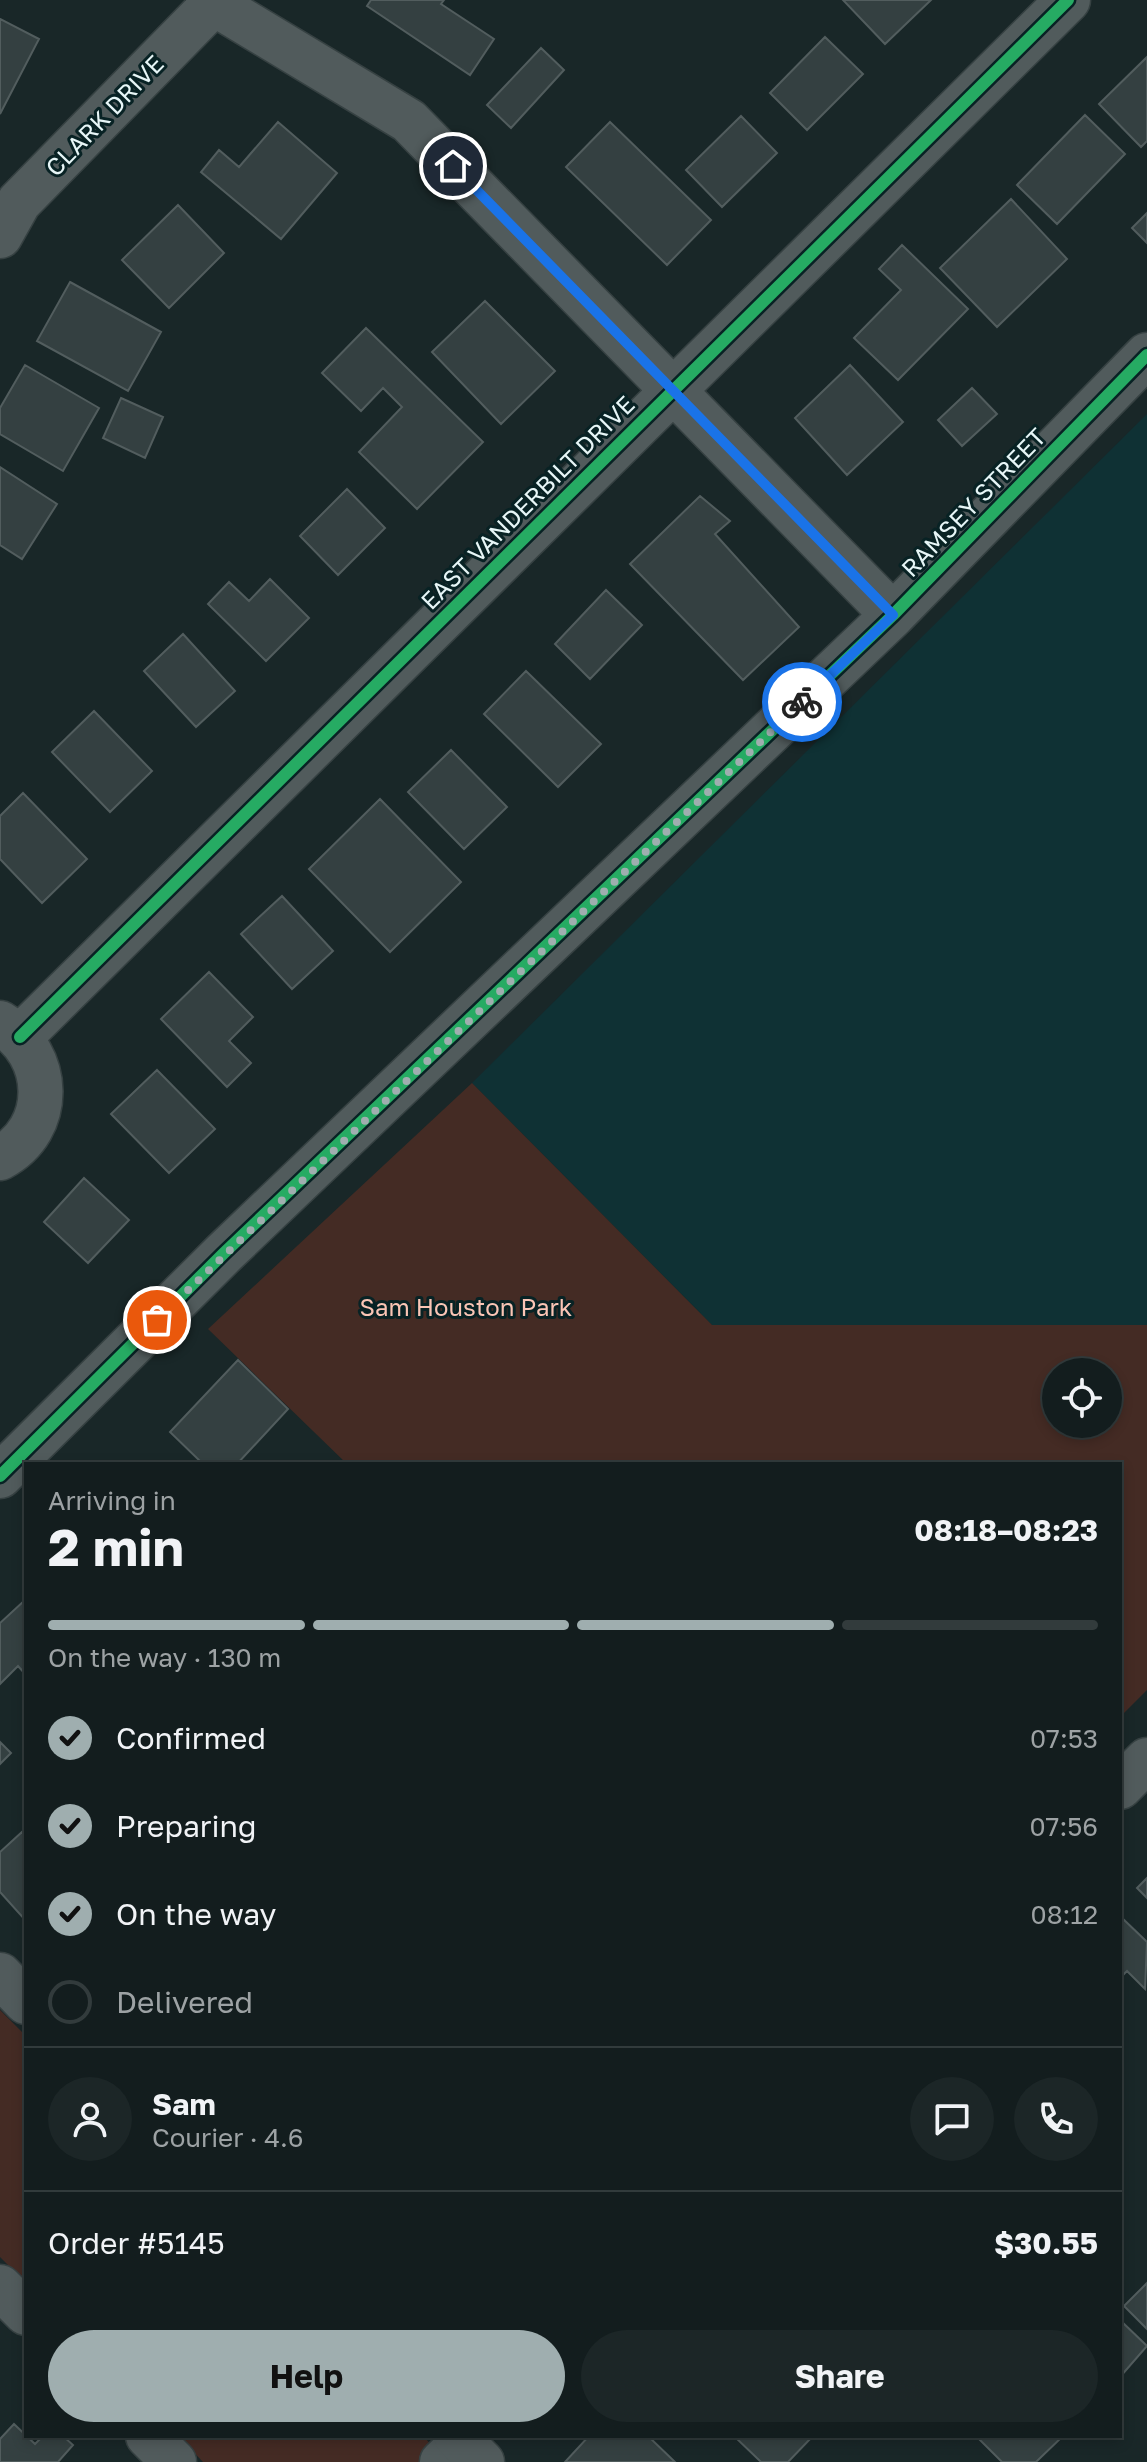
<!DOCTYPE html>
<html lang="en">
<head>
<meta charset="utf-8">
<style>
  :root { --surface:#131d1e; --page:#1c2627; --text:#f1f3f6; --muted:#9da2a4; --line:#323b3c; --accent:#9faeaf }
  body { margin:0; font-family:"Golos Text",sans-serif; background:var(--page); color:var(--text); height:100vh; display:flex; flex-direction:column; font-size:30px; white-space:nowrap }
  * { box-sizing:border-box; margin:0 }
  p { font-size:26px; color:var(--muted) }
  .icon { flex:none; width:44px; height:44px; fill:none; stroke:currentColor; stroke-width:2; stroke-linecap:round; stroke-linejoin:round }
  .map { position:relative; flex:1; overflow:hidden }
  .panel { position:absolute; left:24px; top:1462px; width:1098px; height:976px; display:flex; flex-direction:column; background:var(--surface); border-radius:0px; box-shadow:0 4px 12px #0003,0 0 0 2px var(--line) }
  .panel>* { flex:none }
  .fabs { position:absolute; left:1042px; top:1358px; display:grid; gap:16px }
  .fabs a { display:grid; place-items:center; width:80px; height:80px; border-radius:50%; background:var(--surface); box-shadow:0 4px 12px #0003,0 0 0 2px var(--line); font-size:40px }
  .pin { position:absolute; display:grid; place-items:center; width:68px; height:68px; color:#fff; margin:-34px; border:4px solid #fff; border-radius:50%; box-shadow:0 2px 8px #0007 }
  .courier { position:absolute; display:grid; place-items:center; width:80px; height:80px; margin:-40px; border:6px solid #1a73e8; border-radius:50%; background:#fff; color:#222; box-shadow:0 2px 10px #0007 }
  .head em { font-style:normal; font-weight:700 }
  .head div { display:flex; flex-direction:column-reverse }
  .head { display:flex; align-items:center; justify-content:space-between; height:136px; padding:0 24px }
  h1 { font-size:52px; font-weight:700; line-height:60px }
  .bar { display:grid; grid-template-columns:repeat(4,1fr); gap:12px 8px; align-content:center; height:96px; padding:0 24px }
  .bar i { height:10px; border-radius:6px; background:var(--line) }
  .bar .current { background:var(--accent) }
  .bar p { grid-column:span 4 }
  .line { display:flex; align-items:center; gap:20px; padding:0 24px; border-top:2px solid var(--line) }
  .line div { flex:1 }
  .round { display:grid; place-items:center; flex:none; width:84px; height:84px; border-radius:42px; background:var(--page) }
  ol { padding:0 24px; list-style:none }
  li { display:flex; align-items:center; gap:24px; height:88px }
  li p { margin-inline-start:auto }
  li .icon { padding:8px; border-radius:50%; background:var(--accent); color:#111; stroke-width:4 }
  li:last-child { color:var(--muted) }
  li i { width:44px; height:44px; border:4px solid var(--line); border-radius:50% }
  .button { display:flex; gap:16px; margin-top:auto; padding:16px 24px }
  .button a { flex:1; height:92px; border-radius:48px; background:var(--accent); color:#111; font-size:32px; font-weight:700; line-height:92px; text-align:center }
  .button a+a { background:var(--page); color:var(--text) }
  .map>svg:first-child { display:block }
  .built { fill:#0f3134 }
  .green { fill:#442b24; fill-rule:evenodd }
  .building { fill:#344041; stroke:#525d5e; stroke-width:2 }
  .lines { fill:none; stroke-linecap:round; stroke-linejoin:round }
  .minor-casing { stroke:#364142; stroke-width:47 }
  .tertiary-casing { stroke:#364142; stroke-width:47 }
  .minor { stroke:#515b5c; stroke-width:44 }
  .tertiary { stroke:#515b5c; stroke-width:44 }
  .cycleway-casing { stroke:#082224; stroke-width:17 }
  .cycleway { stroke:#26ab63; stroke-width:12 }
  .done { stroke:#9faeaf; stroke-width:8; stroke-dasharray:0 14.4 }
  .route { stroke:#1a73e8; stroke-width:10 }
  .labels { text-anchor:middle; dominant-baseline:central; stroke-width:6; stroke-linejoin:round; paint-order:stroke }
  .street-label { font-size:24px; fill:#e7f6f7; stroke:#082224 }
  .park-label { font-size:24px; fill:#fbc5b5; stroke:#082224 }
</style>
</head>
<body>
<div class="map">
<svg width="1147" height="2462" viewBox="0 0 1147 2462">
  <rect width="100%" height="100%" fill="#192728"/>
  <path class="built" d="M1147 414V1325H712L472 1083Z"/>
  <path class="green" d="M472 1083 712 1325H1147V1690L1120 1717V1464H347L208 1329ZM1056 1372H1108V1424H1056Z
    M0 2010 26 2036V2283L0 2257Z
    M178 2436H423L448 2462H203Z"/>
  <path class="building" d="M371 0H444L441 4 494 39 470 75 367 6Z
    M843 0H931L885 44Z
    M0 19 39 39 0 114Z
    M825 37 863 74 807 130 770 93Z
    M541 48 564 70 511 128 487 105Z
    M1147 57V141L1141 147 1099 104Z
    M1085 115 1125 154 1057 224 1017 185Z
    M741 116 777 153 722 207 686 170Z
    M278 122 337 173 281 239 201 172 219 150 239 167Z
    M610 122 711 220 667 265 566 167Z
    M1011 199 1067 259 997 327 940 268Z
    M178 205 224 253 169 308 122 260Z
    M1147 213V243L1132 228Z
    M902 245 968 309 898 380 854 338 901 290 879 269Z
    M70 282 161 332 128 391 37 341Z
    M485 301 555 371 501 424 432 352Z
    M366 328 483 442 417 509 359 452 402 407 383 388 361 411 322 373Z
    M25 365 99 408 63 471 0 434V408Z
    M850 365 903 422 847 475 795 418Z
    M972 388 997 414 962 446 938 420Z
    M121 398 163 417 145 458 103 438Z
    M0 467 57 504 22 559 0 545Z
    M347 489 385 528 338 575 300 536Z
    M700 496 730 521 715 534 799 627 743 680 630 564Z
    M270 579 309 618 266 661 208 604 229 582 249 601Z
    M606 590 642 625 590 679 555 644Z
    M183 634 235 691 196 727 144 671Z
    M526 671 601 744 558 787 484 714Z
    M94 711 152 771 110 812 52 752Z
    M451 750 507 807 464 849 408 792Z
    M23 793 87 859 42 903 0 859V816Z
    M380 799 461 882 390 952 309 869Z
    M282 896 333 951 292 989 241 934Z
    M209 972 253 1017 229 1041 251 1063 227 1087 161 1019Z
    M157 1070 215 1129 169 1173 111 1114Z
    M84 1178 129 1220 88 1263 44 1222Z
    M238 1360 288 1409 237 1464H203L170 1432Z
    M25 1600 26 1675 18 1666 0 1684V1623Z
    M0 1742 11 1753 0 1764Z
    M22 1832 26 1836V1921L0 1892V1852Z
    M1147 1878V1898L1137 1888Z
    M1120 1916 1147 1942 1145 1989 1127 1971 1120 1978Z
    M1147 2283V2329L1124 2306Z
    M1120 2320 1147 2346 1120 2377Z
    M14 2424 35 2444 43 2436H63L73 2445 58 2462H0V2439Z
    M589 2436H648L675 2462H565Z
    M734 2436H813L788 2462H761Z
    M976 2436H1063L1036 2462H1002Z"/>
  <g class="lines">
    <defs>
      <path id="minor" d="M208 0 409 121 893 615
        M0 236 19 202 217 0
        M0 1023C53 1054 55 1129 0 1158
        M20 1037 1068 0
        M0 1476 224 1253 893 615 1147 355
        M1120 1787 1147 1760
        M442 2462 469 2436"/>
      <path id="tertiary" d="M0 1975 26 2002
        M0 2287 26 2313
        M148 2436 174 2462
        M456 2436 482 2462"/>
    </defs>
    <use href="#minor" class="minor-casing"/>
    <use href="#tertiary" class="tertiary-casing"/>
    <use href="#minor" class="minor"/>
    <use href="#tertiary" class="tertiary"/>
    <defs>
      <path id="cycleway" d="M20 1037 1068 0
        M0 1476 224 1253 893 615 1147 355"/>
    </defs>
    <use href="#cycleway" class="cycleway-casing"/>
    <use href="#cycleway" class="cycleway"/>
  </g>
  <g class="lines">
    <path class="done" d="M157 1320 802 702"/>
    <path class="route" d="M453 166 893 615 802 702"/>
  </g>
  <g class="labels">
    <g class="street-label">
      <text transform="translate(104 115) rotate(-46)">CLARK DRIVE</text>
      <text transform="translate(527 502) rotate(-45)">EAST VANDERBILT DRIVE</text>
      <text transform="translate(973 502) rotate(-46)">RAMSEY STREET</text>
    </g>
    <g class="park-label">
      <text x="466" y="1306">Sam Houston Park</text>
    </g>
  </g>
</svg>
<div class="fabs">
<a><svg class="icon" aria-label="locate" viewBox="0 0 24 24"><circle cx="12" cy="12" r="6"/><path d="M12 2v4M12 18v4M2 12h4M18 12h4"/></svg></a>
</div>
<div class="pin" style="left:157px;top:1320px;background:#ea580c"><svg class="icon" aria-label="bag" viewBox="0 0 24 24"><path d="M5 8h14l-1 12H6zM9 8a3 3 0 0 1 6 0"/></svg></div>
<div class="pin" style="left:453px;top:166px;background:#1f2937"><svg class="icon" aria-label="home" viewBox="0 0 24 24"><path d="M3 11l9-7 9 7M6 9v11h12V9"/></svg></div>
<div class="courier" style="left:802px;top:702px"><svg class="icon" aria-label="bike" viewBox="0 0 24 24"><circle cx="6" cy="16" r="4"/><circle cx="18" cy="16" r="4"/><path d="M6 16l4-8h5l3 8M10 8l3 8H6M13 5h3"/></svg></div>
<section class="panel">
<div class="head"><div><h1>2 min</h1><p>Arriving in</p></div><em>08:18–08:23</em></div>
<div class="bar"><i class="current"></i><i class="current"></i><i class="current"></i><i></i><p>On the way · 130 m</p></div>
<ol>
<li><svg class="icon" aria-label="check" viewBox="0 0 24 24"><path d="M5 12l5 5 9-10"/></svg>Confirmed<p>07:53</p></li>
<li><svg class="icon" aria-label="check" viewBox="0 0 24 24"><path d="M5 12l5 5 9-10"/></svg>Preparing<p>07:56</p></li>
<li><svg class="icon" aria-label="check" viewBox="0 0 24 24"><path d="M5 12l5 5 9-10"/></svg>On the way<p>08:12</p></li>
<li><i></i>Delivered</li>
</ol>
<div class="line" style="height:144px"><a class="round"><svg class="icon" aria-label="person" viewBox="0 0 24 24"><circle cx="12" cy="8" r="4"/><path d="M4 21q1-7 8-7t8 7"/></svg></a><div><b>Sam</b><p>Courier · 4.6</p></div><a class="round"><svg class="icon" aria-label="chat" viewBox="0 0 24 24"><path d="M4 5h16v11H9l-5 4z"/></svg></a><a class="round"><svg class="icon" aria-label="phone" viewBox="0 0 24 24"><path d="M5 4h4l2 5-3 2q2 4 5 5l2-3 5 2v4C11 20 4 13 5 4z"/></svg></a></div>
<div class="line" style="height:104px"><div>Order #5145</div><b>$30.55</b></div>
<div class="button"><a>Help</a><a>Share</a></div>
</section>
</div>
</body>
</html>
